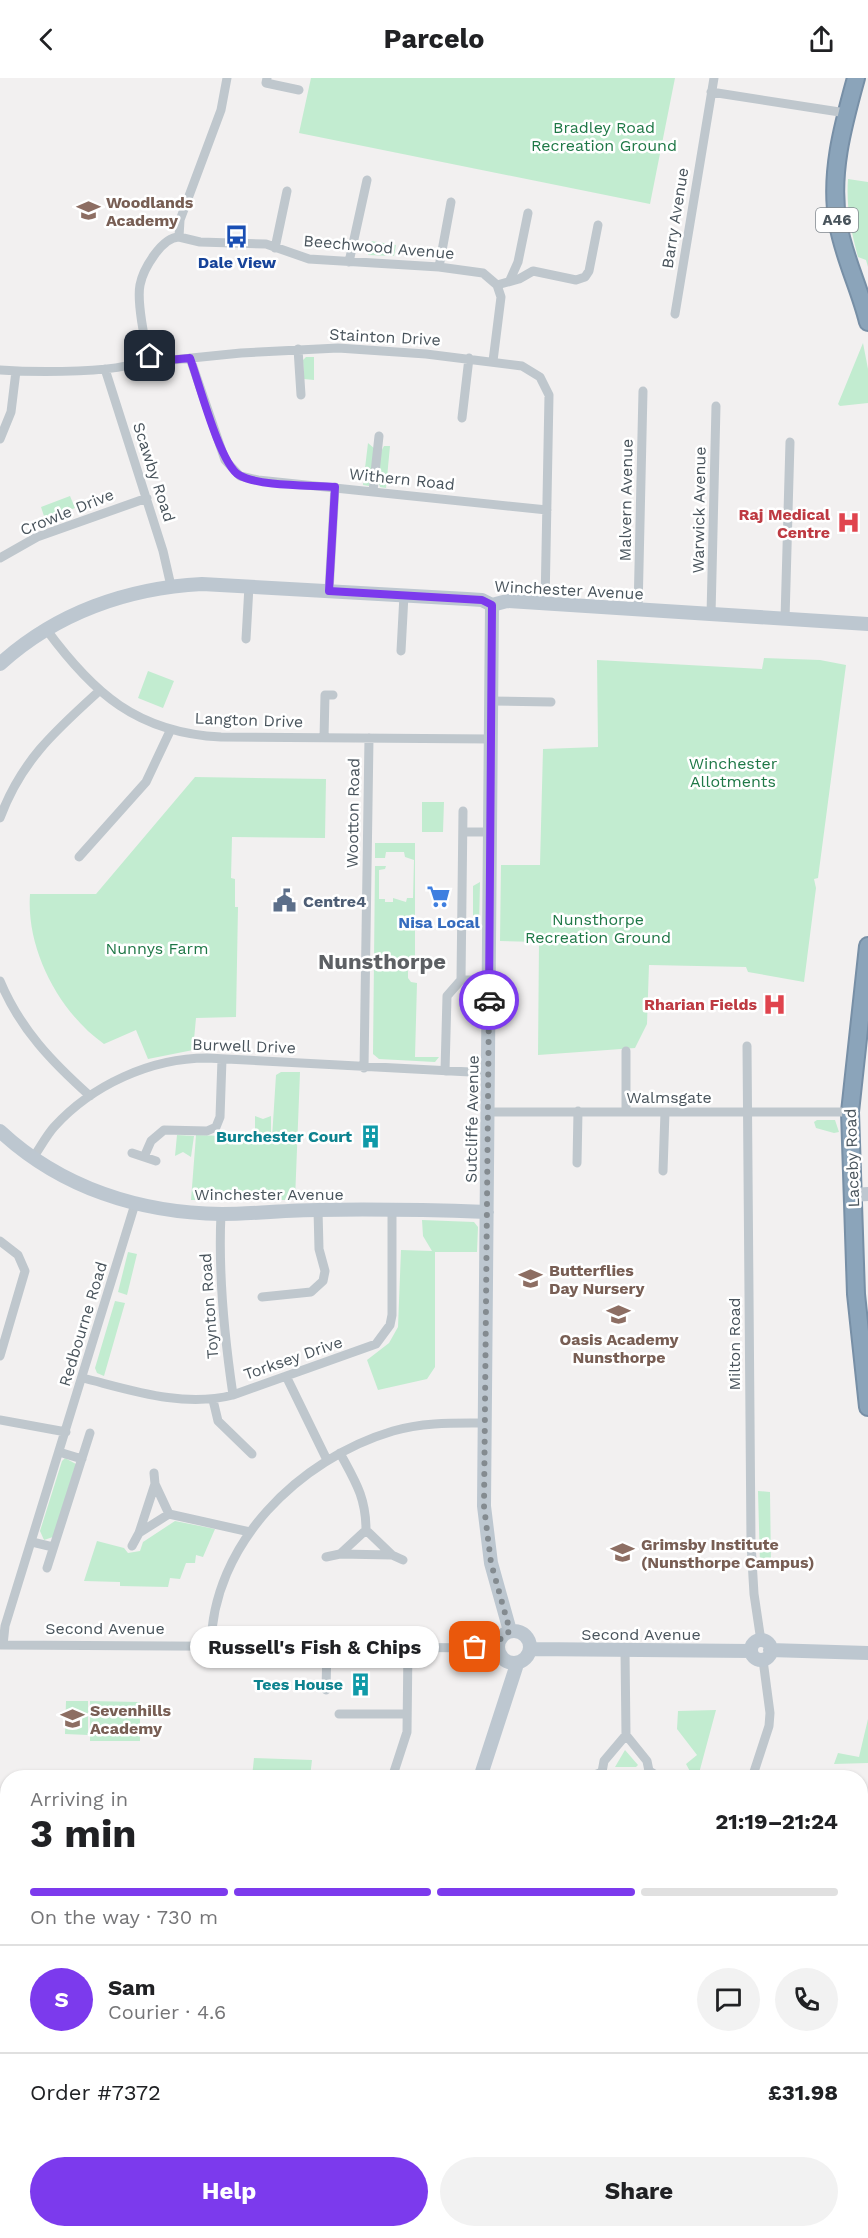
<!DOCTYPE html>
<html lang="en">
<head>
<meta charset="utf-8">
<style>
  :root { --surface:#fff; --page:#f2f2f2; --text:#202124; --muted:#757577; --line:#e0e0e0; --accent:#7c3aed }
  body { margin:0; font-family:"Work Sans",sans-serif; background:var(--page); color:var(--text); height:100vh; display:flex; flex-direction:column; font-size:22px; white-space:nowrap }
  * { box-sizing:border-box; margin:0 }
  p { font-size:20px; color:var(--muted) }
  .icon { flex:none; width:33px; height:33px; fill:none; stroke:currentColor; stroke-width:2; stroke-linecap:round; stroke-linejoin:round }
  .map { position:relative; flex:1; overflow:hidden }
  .panel { position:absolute; left:0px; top:1692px; width:868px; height:468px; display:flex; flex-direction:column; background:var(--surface); border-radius:24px 24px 0 0; box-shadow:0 2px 4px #0004 }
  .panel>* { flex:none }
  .pin { position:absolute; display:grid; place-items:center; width:51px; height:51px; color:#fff; margin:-26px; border-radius:12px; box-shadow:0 3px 9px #0006 }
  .courier { position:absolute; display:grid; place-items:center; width:60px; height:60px; margin:-30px; border:4px solid #7c3aed; border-radius:50%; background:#fff; color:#222; box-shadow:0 2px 8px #0007 }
  .bubble { position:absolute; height:42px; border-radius:21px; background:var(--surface); box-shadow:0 2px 4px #0004; font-size:20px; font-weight:700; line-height:42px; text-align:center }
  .head em { font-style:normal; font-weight:700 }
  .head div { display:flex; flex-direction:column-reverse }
  .head { display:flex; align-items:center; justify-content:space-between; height:102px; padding:0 30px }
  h1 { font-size:39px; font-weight:700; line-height:45px }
  .bar { display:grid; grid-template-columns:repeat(4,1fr); gap:9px 6px; align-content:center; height:72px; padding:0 30px }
  .bar i { height:8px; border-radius:4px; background:var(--line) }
  .bar .selected { background:var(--accent) }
  .bar p { grid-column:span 4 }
  .line { display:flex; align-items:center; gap:15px; padding:0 30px; border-top:2px solid var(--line) }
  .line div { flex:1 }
  .round { display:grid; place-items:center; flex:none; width:63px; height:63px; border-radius:32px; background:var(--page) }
  .button { display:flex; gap:12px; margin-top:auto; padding:12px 30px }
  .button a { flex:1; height:69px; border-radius:36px; background:var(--accent); color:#fff; font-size:24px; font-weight:700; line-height:69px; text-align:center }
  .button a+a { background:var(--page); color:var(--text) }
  header { display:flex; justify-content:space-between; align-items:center; height:78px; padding:0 30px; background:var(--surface); font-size:27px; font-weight:700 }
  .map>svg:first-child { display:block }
  .green { fill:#c2ecd0 }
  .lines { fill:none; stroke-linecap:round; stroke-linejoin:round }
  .highway-casing { stroke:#778fa6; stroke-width:20 }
  .street { stroke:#bfc7cd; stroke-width:9 }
  .secondary { stroke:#bdc7d0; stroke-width:14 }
  .highway { stroke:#8ba4ba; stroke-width:16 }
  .done { stroke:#848b90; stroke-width:6; stroke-dasharray:0 10.8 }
  .route { stroke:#7c3aed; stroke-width:8 }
  .labels { text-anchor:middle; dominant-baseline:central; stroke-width:5; stroke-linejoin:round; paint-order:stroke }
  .shield { fill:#fff; stroke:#80878d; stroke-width:1.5 }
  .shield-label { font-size:15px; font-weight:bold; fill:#49545c }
  .park-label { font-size:16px; fill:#1f7847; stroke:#fff }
  .education-label { font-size:16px; font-weight:bold; fill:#785e54; stroke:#fff; text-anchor:start }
  .street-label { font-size:16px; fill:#49545c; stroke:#fff }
  .transit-label { font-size:16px; font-weight:bold; fill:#164399; stroke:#fff }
  .health-label { font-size:16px; font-weight:bold; fill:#be3a42; stroke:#fff; text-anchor:end }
  .service-label { font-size:16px; font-weight:bold; fill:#4e5e75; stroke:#fff; text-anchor:start }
  .shop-label { font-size:16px; font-weight:bold; fill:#366cbe; stroke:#fff }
  .culture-label { font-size:16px; font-weight:bold; fill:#0d838f; stroke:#fff; text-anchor:end }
  .district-label { font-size:22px; font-weight:bold; fill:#5d6064; stroke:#fff }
</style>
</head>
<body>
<header><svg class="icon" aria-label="back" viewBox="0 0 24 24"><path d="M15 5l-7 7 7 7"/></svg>Parcelo<svg class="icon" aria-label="share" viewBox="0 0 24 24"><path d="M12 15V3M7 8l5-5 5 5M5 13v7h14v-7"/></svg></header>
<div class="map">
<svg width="868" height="2160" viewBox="0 0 868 2160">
  <rect width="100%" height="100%" fill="#f2f0f0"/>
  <path class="green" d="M311 0H675L650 126 299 55Z
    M848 101 868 104V189L866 182 858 179C851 153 846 128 848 101Z
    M371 163 396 167 394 178 368 177Z
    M863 265 868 291V325L840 328 838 326Z
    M306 279H314V302L304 301 303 282Z
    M368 365 375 371 369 408 363 407Z
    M384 368H390L386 410 380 409C376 399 378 377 384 368Z
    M70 418 75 430 45 441 41 429Z
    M764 580 820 582 846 587 818 800 814 801 816 810 804 904 748 894 746 889 649 887 647 946 635 970 538 977 539 864 500 863 501 787H540L543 671 598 669 597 582 762 591Z
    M148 593 174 603 163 630 138 620Z
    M195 699 326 701 325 760 232 759 231 800 235 801V829H238L236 939 196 940 193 972 148 981 136 952 104 966C59 934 26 872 30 816H96Z
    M422 724H444L443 754H422Z
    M375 765H415V885L408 886V900L411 904 417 905 415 979H439L435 984 379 981 373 976 375 788H386L385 791 379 792V821H385V824H393V820L406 824 407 820H413L414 782 405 779 404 774H386L385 780H375Z
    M480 804 479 849 473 845V808Z
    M281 994H300L295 1122H191L196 1057 272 1060 276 997Z
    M255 1038 263 1041 271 1038V1057L255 1056Z
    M817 1042H835L839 1054 834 1055 816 1050 814 1044Z
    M177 1057 194 1058 191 1079 183 1074 175 1078Z
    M422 1142 474 1144 478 1149 477 1174H435V1289L427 1301 378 1312 367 1282 389 1265 398 1249 401 1172 432 1173 423 1158Z
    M128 1174 137 1176 127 1217 118 1214Z
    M115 1223 125 1225 104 1298 97 1295 95 1290Z
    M65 1380 76 1386 53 1459 44 1462 40 1453 62 1383Z
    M758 1413 770 1414 771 1485 760 1486Z
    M175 1443 215 1451 203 1479 196 1477 195 1485H186L180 1501 170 1500 168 1509 120 1508V1504L84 1503 97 1463 124 1470 128 1475 140 1473 143 1464Z
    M66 1623H88V1657L65 1656Z
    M90 1623 140 1624V1663H90Z
    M716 1632 698 1699H693L686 1686 697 1677 677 1651 678 1633Z
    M868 1641V1685L834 1686 838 1675 859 1679Z
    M625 1672 638 1687 636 1689H615Z
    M254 1680 312 1682 310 1699H252Z
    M0 1885 7 1886V1930L4 1947 0 1946Z"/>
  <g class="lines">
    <defs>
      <path id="highway" d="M856 0C843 47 829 97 838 146 844 180 860 211 868 244
        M868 868 850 1034 856 1216 868 1329
        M861 1817 868 1794
        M750 2160 754 2152"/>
    </defs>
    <use href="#highway" class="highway-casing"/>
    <path class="street" d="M267 0 266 5 299 12
      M711 14 846 35
      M179 159 200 164 266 166 309 181 439 189 483 195 497 207 501 219 493 283
      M275 170 287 113
      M349 184 367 102
      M439 189 451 124
      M510 202 518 184 528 135
      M497 207 519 201 533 193 576 202 585 199 589 193 598 147
      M675 236 714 0
      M298 271 301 317
      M150 278C144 265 137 222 140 207 143 191 162 159 179 159L180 142 221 32 227 0
      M190 280 225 382 240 398 258 402 547 432
      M105 291 163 473 171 508
      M0 292C28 294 132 297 150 278L162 283 241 275 338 270 426 276 522 288 540 299 549 317 545 526
      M462 340 469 280
      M0 361 11 334 16 293
      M373 413 379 358
      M0 480 37 459 147 420
      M329 513 335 409
      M638 533 643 313
      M711 537 716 328
      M785 541 790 364
      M46 551C93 615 137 655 221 659L491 661
      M246 561 249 508
      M401 573 404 517
      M491 623 551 624
      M324 660 325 617H333
      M0 740C21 683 55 653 98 614
      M463 754H490
      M79 779 146 704 171 651
      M461 902H489
      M0 903C20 951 52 984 90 1018
      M747 968 751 1465 754 1516 761 1563
      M626 973V1034
      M364 990 369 660
      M445 993 447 918 461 902 463 733
      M488 1034H850
      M132 1075 156 1083
      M144 1079 151 1063 164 1052 207 1053 216 1049 220 1039 222 981
      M33 1080C40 1070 46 1058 54 1049 92 1007 151 980 207 980L489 995
      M577 1085 578 1033
      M663 1093 665 1034
      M221 1136C218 1197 224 1256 233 1317
      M0 1163 18 1177 25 1193 0 1278
      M262 1219 311 1214 323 1203 325 1193 319 1171 318 1132
      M286 1298 327 1382
      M83 1300C131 1312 183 1330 233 1317L376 1266 390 1247 392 1237V1131
      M213 1322 218 1343 252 1376
      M0 1342 66 1354
      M59 1374 82 1381
      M340 1375C355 1403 366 1419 366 1452L392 1477 403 1482
      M155 1406 169 1436
      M139 1455 155 1406 154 1395
      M32 1464 53 1469
      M132 1468 139 1455 169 1436 250 1454
      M340 1476 366 1452
      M326 1479 340 1476 392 1477
      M47 1490 90 1355
      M0 1567 498 1570
      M3 1567 5 1548 135 1126
      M211 1569C212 1466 299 1381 393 1353 423 1344 454 1345 484 1345
      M625 1573 626 1657
      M326 1612 327 1568
      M339 1636H407
      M649 1693 661 1700
      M392 1700 407 1654 408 1567
      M588 1700 602 1694
      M608 1700 602 1694 604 1683 626 1657 647 1683 649 1693 642 1700
      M752 1700 769 1648 770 1635 763 1582
      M58 2160 59 2152
      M139 2160 140 2152"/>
    <path class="secondary" d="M492 527 484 1428 491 1485 510 1553
      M0 586C56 535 127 510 202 506L467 521 482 522 492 527 507 523 868 546
      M0 1053C61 1110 140 1135 222 1136 254 1136 286 1132 318 1132 374 1131 431 1132 487 1134
      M853 1117 868 1116
      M498 1569a16 16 0 1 1 32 0a16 16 0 1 1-32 0Z
      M751 1572a10 10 0 1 1 20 0a10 10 0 1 1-20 0Z
      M530 1571 751 1573
      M770 1572 868 1575
      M480 1700 517 1586
      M281 2152V2160"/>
    <use href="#highway" class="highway"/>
  </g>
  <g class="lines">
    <path class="done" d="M475 1569 498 1570 501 1559 510 1553 491 1485 484 1428 489 922"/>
    <path class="route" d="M150 278 158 283 190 280C199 305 220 386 239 397 260 409 310 407 335 409L329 513 482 522 492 527 489 922"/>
  </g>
  <defs>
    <symbol id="school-bare" viewBox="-9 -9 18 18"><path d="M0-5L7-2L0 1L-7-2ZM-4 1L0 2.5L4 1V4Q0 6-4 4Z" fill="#8d6e63" stroke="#fff" stroke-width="2.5" paint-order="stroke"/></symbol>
    <symbol id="bus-bare" viewBox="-9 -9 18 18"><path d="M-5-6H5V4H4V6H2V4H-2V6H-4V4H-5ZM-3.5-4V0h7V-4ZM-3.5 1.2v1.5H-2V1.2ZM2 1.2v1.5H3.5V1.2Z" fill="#1a4fb4" stroke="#fff" stroke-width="2.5" paint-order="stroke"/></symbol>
    <symbol id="hospital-bare" viewBox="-9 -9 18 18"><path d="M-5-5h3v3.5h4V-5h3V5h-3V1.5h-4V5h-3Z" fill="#e0444e" stroke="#fff" stroke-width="2.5" paint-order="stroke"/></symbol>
    <symbol id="supermarket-bare" viewBox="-9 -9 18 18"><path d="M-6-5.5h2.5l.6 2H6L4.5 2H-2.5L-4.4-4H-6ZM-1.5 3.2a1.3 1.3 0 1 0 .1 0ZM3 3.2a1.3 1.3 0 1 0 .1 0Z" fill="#3f7fe0" stroke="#fff" stroke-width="2.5" paint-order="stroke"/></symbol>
    <symbol id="civic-bare" viewBox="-9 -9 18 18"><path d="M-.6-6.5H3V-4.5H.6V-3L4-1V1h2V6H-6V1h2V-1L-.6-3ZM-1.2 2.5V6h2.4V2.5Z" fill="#5c6f8a" stroke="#fff" stroke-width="2.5" paint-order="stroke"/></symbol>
    <symbol id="building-bare" viewBox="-9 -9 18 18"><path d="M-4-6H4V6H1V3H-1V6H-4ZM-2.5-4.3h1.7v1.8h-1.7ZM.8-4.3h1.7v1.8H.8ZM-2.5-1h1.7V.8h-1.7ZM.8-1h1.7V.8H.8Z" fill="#0f9aa8" stroke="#fff" stroke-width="2.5" paint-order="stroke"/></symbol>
    <symbol id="university-bare" viewBox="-9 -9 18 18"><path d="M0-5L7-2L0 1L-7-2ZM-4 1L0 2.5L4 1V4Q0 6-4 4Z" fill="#8d6e63" stroke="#fff" stroke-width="2.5" paint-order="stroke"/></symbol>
  </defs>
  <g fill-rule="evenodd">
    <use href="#school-bare" x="72" y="116" width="33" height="33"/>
    <use href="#bus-bare" x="220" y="142" width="33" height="33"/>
    <use href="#hospital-bare" x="832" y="428" width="33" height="33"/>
    <use href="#supermarket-bare" x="422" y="802" width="33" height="33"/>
    <use href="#civic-bare" x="268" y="806" width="33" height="33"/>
    <use href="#hospital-bare" x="758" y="910" width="33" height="33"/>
    <use href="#building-bare" x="354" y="1042" width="33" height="33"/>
    <use href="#school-bare" x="514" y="1184" width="33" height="33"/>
    <use href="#school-bare" x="602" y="1220" width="33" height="33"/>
    <use href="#university-bare" x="606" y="1458" width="33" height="33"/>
    <use href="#building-bare" x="344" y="1590" width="33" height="33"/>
    <use href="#school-bare" x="56" y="1624" width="33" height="33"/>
  </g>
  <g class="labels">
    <rect class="shield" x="816" y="130" width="42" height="24" rx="4.5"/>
    <g class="shield-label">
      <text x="837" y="142">A46</text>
    </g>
    <g class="park-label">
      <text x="604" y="49">Bradley Road<tspan x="604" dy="18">Recreation Ground</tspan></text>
      <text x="733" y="685">Winchester<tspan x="733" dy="18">Allotments</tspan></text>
      <text x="598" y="841">Nunsthorpe<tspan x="598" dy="18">Recreation Ground</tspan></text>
      <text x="157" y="870">Nunnys Farm</text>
    </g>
    <g class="education-label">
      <text x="106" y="124">Woodlands<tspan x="106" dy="18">Academy</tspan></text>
      <text x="549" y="1192">Butterflies<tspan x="549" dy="18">Day Nursery</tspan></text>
      <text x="619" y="1261" text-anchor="middle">Oasis Academy<tspan x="619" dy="18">Nunsthorpe</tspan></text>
      <text x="641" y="1466">Grimsby Institute<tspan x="641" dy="18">(Nunsthorpe Campus)</tspan></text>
      <text x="90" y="1632">Sevenhills<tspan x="90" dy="18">Academy</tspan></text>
    </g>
    <g class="street-label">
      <text transform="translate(675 140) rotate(-81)">Barry Avenue</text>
      <text transform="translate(379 169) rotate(5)">Beechwood Avenue</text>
      <text transform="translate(385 259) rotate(3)">Stainton Drive</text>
      <text transform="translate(154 394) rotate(72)">Scawby Road</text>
      <text transform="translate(402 401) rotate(6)">Withern Road</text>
      <text transform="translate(626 422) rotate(-89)">Malvern Avenue</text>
      <text transform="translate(699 432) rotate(-89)">Warwick Avenue</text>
      <text transform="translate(67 434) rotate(-22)">Crowle Drive</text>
      <text transform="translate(569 512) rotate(3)">Winchester Avenue</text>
      <text transform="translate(249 642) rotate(2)">Langton Drive</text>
      <text transform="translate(353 735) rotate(-89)">Wootton Road</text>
      <text transform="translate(244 968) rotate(2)">Burwell Drive</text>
      <text x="669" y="1019">Walmsgate</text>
      <text transform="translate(472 1041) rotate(-89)">Sutcliffe Avenue</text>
      <text transform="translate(852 1080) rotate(-92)">Laceby Road</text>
      <text x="269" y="1116">Winchester Avenue</text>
      <text transform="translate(209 1228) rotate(-94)">Toynton Road</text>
      <text transform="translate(83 1246) rotate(-73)">Redbourne Road</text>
      <text transform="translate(734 1266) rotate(-90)">Milton Road</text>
      <text transform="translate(293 1280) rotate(-19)">Torksey Drive</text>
      <text x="105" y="1550">Second Avenue</text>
      <text x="641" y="1556">Second Avenue</text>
    </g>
    <g class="transit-label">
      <text x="237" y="184">Dale View</text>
    </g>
    <g class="health-label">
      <text x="830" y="436">Raj Medical<tspan x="830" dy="18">Centre</tspan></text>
      <text x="757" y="926">Rharian Fields</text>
    </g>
    <g class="service-label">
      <text x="303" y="823">Centre4</text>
    </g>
    <g class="shop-label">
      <text x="439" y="844">Nisa Local</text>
    </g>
    <g class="culture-label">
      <text x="352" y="1058">Burchester Court</text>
      <text x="343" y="1606">Tees House</text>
    </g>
    <g class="district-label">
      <text x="382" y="883">Nunsthorpe</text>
    </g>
  </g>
</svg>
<div class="pin" style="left:475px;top:1569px;background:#ea580c"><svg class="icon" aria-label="bag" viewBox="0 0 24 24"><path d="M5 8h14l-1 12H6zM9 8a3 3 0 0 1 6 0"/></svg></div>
<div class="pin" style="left:150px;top:278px;background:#1f2937"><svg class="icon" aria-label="home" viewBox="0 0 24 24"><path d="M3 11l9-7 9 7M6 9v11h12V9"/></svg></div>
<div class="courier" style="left:489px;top:922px"><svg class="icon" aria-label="car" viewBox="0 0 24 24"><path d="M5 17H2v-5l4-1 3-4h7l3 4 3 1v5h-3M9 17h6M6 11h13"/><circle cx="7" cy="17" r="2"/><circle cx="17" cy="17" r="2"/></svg></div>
<div class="bubble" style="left:190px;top:1548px;width:249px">Russell's Fish &amp; Chips</div>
<section class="panel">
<div class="head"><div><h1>3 min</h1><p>Arriving in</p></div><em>21:19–21:24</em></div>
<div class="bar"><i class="selected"></i><i class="selected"></i><i class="selected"></i><i></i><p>On the way · 730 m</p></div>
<div class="line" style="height:108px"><b class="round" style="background:var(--accent);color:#fff">S</b><div><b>Sam</b><p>Courier · 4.6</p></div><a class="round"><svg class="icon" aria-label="chat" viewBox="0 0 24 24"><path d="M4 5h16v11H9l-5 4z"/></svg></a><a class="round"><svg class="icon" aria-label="phone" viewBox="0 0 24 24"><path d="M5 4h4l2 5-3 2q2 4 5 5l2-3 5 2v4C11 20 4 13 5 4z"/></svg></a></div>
<div class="line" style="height:78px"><div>Order #7372</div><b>£31.98</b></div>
<div class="button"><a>Help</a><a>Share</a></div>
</section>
</div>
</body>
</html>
